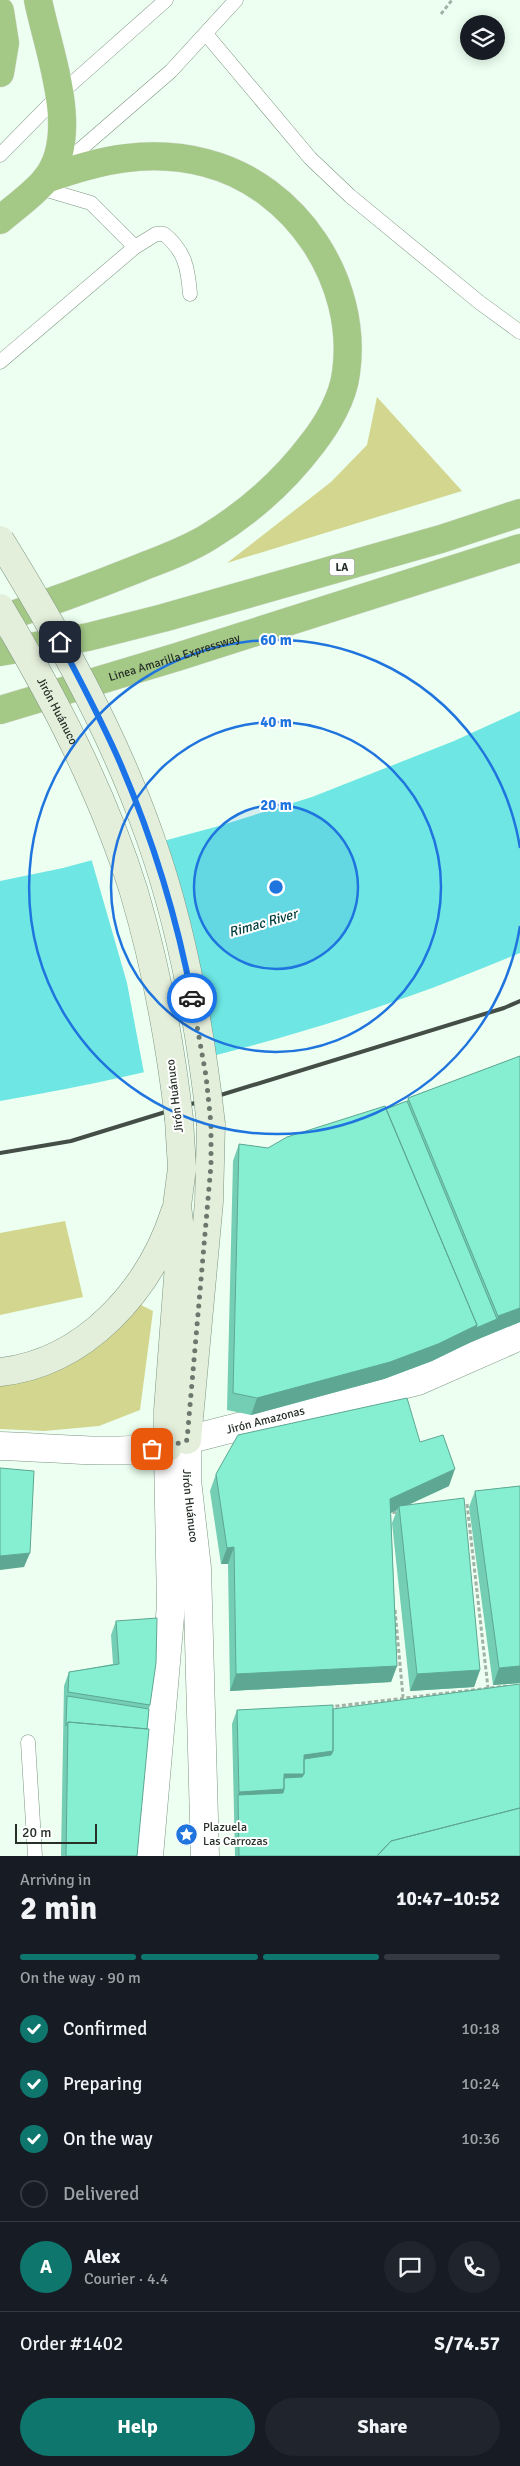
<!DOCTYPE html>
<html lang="en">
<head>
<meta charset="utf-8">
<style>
  :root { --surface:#171b24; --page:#20242c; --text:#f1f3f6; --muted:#9ea1a6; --line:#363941; --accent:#0f766e }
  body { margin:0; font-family:Signika,sans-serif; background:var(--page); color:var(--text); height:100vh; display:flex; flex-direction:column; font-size:19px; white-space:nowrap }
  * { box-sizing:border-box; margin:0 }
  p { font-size:16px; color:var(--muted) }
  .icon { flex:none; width:28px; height:28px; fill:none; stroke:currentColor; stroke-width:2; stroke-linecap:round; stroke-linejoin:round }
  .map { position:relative; height:1856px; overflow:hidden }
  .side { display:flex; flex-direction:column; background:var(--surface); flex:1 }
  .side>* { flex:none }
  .buttons { position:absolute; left:460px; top:15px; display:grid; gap:10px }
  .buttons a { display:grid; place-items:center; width:45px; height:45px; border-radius:50%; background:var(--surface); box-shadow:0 2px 12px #0003; font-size:25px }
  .scale { position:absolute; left:15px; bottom:12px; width:82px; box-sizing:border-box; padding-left:5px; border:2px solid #262f28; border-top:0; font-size:14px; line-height:18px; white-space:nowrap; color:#262f28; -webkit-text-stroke:4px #fff; paint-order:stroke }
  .pin { position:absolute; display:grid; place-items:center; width:42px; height:42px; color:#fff; margin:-21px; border-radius:10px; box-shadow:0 2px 8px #0006 }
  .courier { position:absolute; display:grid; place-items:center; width:50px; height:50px; margin:-25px; border:4px solid #1a73e8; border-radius:50%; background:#fff; color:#222; box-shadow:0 1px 6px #0007 }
  .summary em { font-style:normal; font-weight:700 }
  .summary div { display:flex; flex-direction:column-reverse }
  .summary { display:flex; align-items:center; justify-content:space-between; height:85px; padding:0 20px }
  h1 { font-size:32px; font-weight:700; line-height:38px }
  .bar { display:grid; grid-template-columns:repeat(4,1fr); gap:8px 5px; align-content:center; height:60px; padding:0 20px }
  .bar i { height:6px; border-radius:4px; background:var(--line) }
  .bar .active { background:var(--accent) }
  .bar p { grid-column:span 4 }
  .line { display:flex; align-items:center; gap:12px; padding:0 20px; border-top:1px solid var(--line) }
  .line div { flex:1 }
  .round { display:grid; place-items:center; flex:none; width:52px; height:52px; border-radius:26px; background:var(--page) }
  ol { padding:0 20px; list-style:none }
  li { display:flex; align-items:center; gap:15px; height:55px }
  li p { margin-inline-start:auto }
  li .icon { padding:5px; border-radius:50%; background:var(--accent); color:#fff; stroke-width:4 }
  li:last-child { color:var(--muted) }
  li i { width:28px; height:28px; border:2px solid var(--line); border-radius:50% }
  .button { display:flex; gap:10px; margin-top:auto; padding:10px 20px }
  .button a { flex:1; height:58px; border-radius:30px; background:var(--accent); color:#fff; font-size:20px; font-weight:700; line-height:58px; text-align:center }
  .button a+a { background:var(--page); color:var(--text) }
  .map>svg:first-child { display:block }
  .green { fill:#d3d68f }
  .water { fill:#6de6e4 }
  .pier { fill:#ecfff0 }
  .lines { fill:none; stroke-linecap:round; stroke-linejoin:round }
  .service-casing { stroke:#7e9584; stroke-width:15 }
  .tertiary-casing { stroke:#7e9584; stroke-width:29 }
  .secondary-casing { stroke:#7e9584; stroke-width:29 }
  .motorway-casing { stroke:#e1e2e1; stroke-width:29 }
  .path { stroke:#a1b1a5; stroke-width:3; stroke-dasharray:4 2.5; stroke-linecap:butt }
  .service { stroke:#fff; stroke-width:14 }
  .tertiary { stroke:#fff; stroke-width:28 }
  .secondary { stroke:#e4efdb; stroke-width:28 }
  .motorway { stroke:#a4c986; stroke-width:28 }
  .rail { stroke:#444e46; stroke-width:4 }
  .secondary-bridge-casing { stroke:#7e9584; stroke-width:29; stroke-linecap:butt }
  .secondary-bridge { stroke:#e4efdb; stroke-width:28 }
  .wall { fill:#73ceb4 }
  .shaded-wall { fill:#5ea792 }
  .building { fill:#86efd1; stroke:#5ea792 }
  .done { stroke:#6b786e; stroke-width:5; stroke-dasharray:0 9 }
  .route { stroke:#1a73e8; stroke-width:6 }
  .ring { fill:none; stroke:#1f74de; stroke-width:2.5 }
  .labels { text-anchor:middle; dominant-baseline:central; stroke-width:4; stroke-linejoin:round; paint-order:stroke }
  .shield { fill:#fff; stroke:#676d68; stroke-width:1 }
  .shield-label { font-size:11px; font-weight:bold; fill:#262f28 }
  .street-label { font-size:12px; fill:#262f28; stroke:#fff }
  .poi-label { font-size:12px; fill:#262f28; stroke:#fff; text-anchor:start }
  .water-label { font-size:14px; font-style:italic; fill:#023e3e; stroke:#fff }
  .centre { fill:#1f74de; stroke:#fff; stroke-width:2.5 }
  .ring-label { font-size:15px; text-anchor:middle; font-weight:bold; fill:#1f74de; stroke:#fff; stroke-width:4; stroke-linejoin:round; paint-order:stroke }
</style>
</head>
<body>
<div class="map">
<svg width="520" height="1856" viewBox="0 0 520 1856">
  <rect width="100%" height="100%" fill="#ecfff0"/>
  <path class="green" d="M377 397 462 491 227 563 331 482 367 445Z
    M65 1221 83 1297 0 1315V1233Z
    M139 1304 153 1311 140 1410 99 1426 44 1431 0 1429V1386L54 1369 100 1345Z"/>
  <path class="water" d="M520 711V953C482 968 445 984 407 997 276 1044 137 1077 0 1101V881L63 868 219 826 312 797 454 741Z"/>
  <path class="pier" d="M164 839 213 1057 144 1073 127 983 91 858Z"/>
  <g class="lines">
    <defs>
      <path id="service" d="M206 34 310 158 350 196 479 302 520 332
        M0 155 60 94 166 0
        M60 167 171 71 236 0
        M37 187 91 203 135 247 156 234H164C185 251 188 268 190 294
        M0 362 135 247
        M28 1742 35 1856"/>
      <g id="tertiary">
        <path id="s1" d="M187 1440V1480L197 1568 205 1856"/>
        <path id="s2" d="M0 1446C56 1447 135 1459 187 1440L418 1381 520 1336"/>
        <path d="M149 1856 171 1605 168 1454"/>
      </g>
      <path id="secondary" d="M0 1372C85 1363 150 1290 175 1212
        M187 1440 209 1202 211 1124
        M168 1447V1410L181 1238 177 1206 182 1168 179 1119"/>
      <g id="motorway">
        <path d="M0 11 5 43 0 73"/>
        <path d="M0 220C15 207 34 194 46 179 82 135 48 51 38 0"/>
        <path d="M0 619C46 604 92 587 137 569 162 559 188 550 210 536 249 512 284 481 312 444 327 425 343 398 346 373 359 282 296 186 206 163 150 148 99 160 46 179"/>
        <path d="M0 652 88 637 163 618 441 539 520 513"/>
        <path id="s3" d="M0 710 177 657 520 548"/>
      </g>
    </defs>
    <use href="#service" class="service-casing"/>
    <use href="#tertiary" class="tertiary-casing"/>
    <use href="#secondary" class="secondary-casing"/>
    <use href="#motorway" class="motorway-casing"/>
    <path class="path" d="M441 14 452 0
      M467 1504 488 1688
      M386 1513 400 1512
      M395 1610 403 1697
      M329 1707 507 1686"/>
    <use href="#service" class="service"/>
    <use href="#tertiary" class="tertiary"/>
    <use href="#secondary" class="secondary"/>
    <use href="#motorway" class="motorway"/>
    <path class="rail" d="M0 1153 71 1141 504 1008 520 1001"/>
    <defs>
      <g id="secondary-bridge">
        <path d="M0 540C58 634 113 732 150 837 183 929 200 1027 211 1124"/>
        <path id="s4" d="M0 608C53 697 103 792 134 892 156 966 170 1042 179 1119"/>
      </g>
    </defs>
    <use href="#secondary-bridge" class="secondary-bridge-casing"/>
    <use href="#secondary-bridge" class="secondary-bridge"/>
  </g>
  <path class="wall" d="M520 1056V1322L471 1342 432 1361 384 1379 251 1415 227 1410 233 1161 239 1144 268 1148 407 1101 408 1098Z
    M420 1442 449 1486 408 1505 480 1670 474 1687 410 1691 392 1523 397 1510 391 1513 397 1666 391 1682 230 1691 228 1564H221L210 1491 216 1474Z
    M520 1486V1683L493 1685 469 1507 475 1491Z
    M116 1621 150 1705 149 1709 137 1856H61L64 1686 69 1672 113 1664 111 1635Z
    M333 1709 520 1856H235L232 1724 237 1710Z"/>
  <path class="shaded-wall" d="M520 1308V1322L471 1342 432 1361 384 1379 251 1415 257 1398 497 1319 498 1316Z
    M455 1469 449 1486 399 1509V1506L397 1510 384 1516 390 1499Z
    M234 1547 228 1564H221L227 1548Z
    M30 1553 24 1567 0 1570V1556Z
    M397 1666 391 1682 230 1691 236 1674Z
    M520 1666V1683L493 1685 499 1668Z
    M480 1670 474 1687 410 1691 417 1674Z
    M333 1751 328 1765 302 1769 304 1755Z
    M284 1774H304L299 1788H283Z
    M284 1789 279 1803 238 1795 239 1792Z"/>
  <path class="building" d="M520 1056V1308L498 1316 408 1098Z
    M407 1101 497 1319 476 1328 477 1325 386 1109Z
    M385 1106 477 1325 438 1344 390 1362 257 1398 233 1393 239 1144 268 1148 287 1137Z
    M407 1398 420 1442 443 1435 455 1469 390 1499 397 1666 236 1674 234 1547 227 1548 216 1474 238 1435Z
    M0 1468 34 1471 30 1553 0 1556Z
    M520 1486V1666L499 1668 475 1491Z
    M464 1498 480 1670 417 1674 399 1506Z
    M157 1618 156 1663 150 1705 68 1692 69 1672 119 1664 116 1621Z
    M520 1684V1808L391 1841 377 1856H239L238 1795 283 1793 284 1789V1778L302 1777 304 1774V1759L331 1755 333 1751V1709Z
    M67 1696 149 1709 147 1729 68 1722 66 1726Z
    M333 1705V1751L304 1755V1774H284V1789L239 1792 237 1710Z
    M68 1722 149 1729 137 1856H66Z
    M520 1808V1856H377L391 1841Z"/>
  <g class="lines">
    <path class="done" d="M152 1449 168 1447 187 1440 211 1165V1124L206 1076 192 998"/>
    <path class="route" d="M60 642C81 682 103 723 121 765 153 840 177 918 192 998"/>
  </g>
  <circle cx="276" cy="887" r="82" fill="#1f74de" fill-opacity=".12"/>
  <g class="ring">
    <circle cx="276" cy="887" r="82"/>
    <circle cx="276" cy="887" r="165"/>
    <path d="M520 926A247 247 0 1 1 520 848"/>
  </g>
  <defs>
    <symbol id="sight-disc" viewBox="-11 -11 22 22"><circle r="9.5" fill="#1f74de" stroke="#fff"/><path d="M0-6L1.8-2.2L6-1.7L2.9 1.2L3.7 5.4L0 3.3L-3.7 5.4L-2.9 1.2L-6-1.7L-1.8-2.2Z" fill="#fff"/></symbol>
  </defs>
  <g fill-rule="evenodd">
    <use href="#sight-disc" x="174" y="1822" width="25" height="25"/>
  </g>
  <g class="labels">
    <rect class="shield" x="329.5" y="558.5" width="25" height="17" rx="4"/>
    <g class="shield-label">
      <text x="342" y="567">LA</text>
    </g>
    <g class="street-label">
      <text stroke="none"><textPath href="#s3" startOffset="182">Linea Amarilla Expressway</textPath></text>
      <text stroke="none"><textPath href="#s4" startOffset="118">Jirón Huánuco</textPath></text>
      <text transform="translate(175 1096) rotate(-97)">Jirón Huánuco</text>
      <text stroke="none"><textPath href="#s2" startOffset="269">Jirón Amazonas</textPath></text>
      <text stroke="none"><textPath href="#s1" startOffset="66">Jirón Huánuco</textPath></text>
    </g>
    <g class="poi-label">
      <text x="203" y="1827">Plazuela<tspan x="203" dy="14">Las Carrozas</tspan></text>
    </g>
    <g class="water-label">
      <text transform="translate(263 923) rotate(-16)">Rimac River</text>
    </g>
  </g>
  <circle cx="276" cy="887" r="8" class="centre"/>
  <g class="ring-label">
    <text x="276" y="645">60 m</text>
    <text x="276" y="727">40 m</text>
    <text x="276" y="810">20 m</text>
  </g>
</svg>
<div class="buttons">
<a><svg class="icon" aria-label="layers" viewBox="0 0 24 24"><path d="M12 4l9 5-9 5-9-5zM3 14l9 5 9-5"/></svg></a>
</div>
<div class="scale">20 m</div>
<div class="pin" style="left:152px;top:1449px;background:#ea580c"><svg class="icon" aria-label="bag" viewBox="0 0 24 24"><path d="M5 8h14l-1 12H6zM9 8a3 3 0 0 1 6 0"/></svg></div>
<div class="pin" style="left:60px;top:642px;background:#1f2937"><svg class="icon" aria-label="home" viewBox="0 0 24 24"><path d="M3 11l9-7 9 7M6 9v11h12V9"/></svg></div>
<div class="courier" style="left:192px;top:998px"><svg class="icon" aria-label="car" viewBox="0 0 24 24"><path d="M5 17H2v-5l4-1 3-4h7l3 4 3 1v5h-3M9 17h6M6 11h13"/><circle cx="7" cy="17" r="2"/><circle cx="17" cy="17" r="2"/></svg></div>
</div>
<section class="side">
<div class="summary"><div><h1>2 min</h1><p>Arriving in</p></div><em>10:47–10:52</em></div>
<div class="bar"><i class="active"></i><i class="active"></i><i class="active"></i><i></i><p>On the way · 90 m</p></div>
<ol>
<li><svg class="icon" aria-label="check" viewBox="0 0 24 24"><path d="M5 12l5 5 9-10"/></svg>Confirmed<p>10:18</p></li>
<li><svg class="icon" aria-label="check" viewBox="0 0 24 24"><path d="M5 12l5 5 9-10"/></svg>Preparing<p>10:24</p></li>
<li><svg class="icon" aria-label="check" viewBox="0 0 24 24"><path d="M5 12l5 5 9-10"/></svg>On the way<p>10:36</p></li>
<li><i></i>Delivered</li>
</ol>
<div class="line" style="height:90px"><b class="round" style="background:var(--accent);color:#fff">A</b><div><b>Alex</b><p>Courier · 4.4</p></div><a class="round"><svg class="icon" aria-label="chat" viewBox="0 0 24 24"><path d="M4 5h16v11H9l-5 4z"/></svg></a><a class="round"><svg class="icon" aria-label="phone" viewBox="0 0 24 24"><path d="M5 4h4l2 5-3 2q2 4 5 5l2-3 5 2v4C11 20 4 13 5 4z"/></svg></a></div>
<div class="line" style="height:65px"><div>Order #1402</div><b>S/74.57</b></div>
<div class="button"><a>Help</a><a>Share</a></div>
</section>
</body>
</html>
